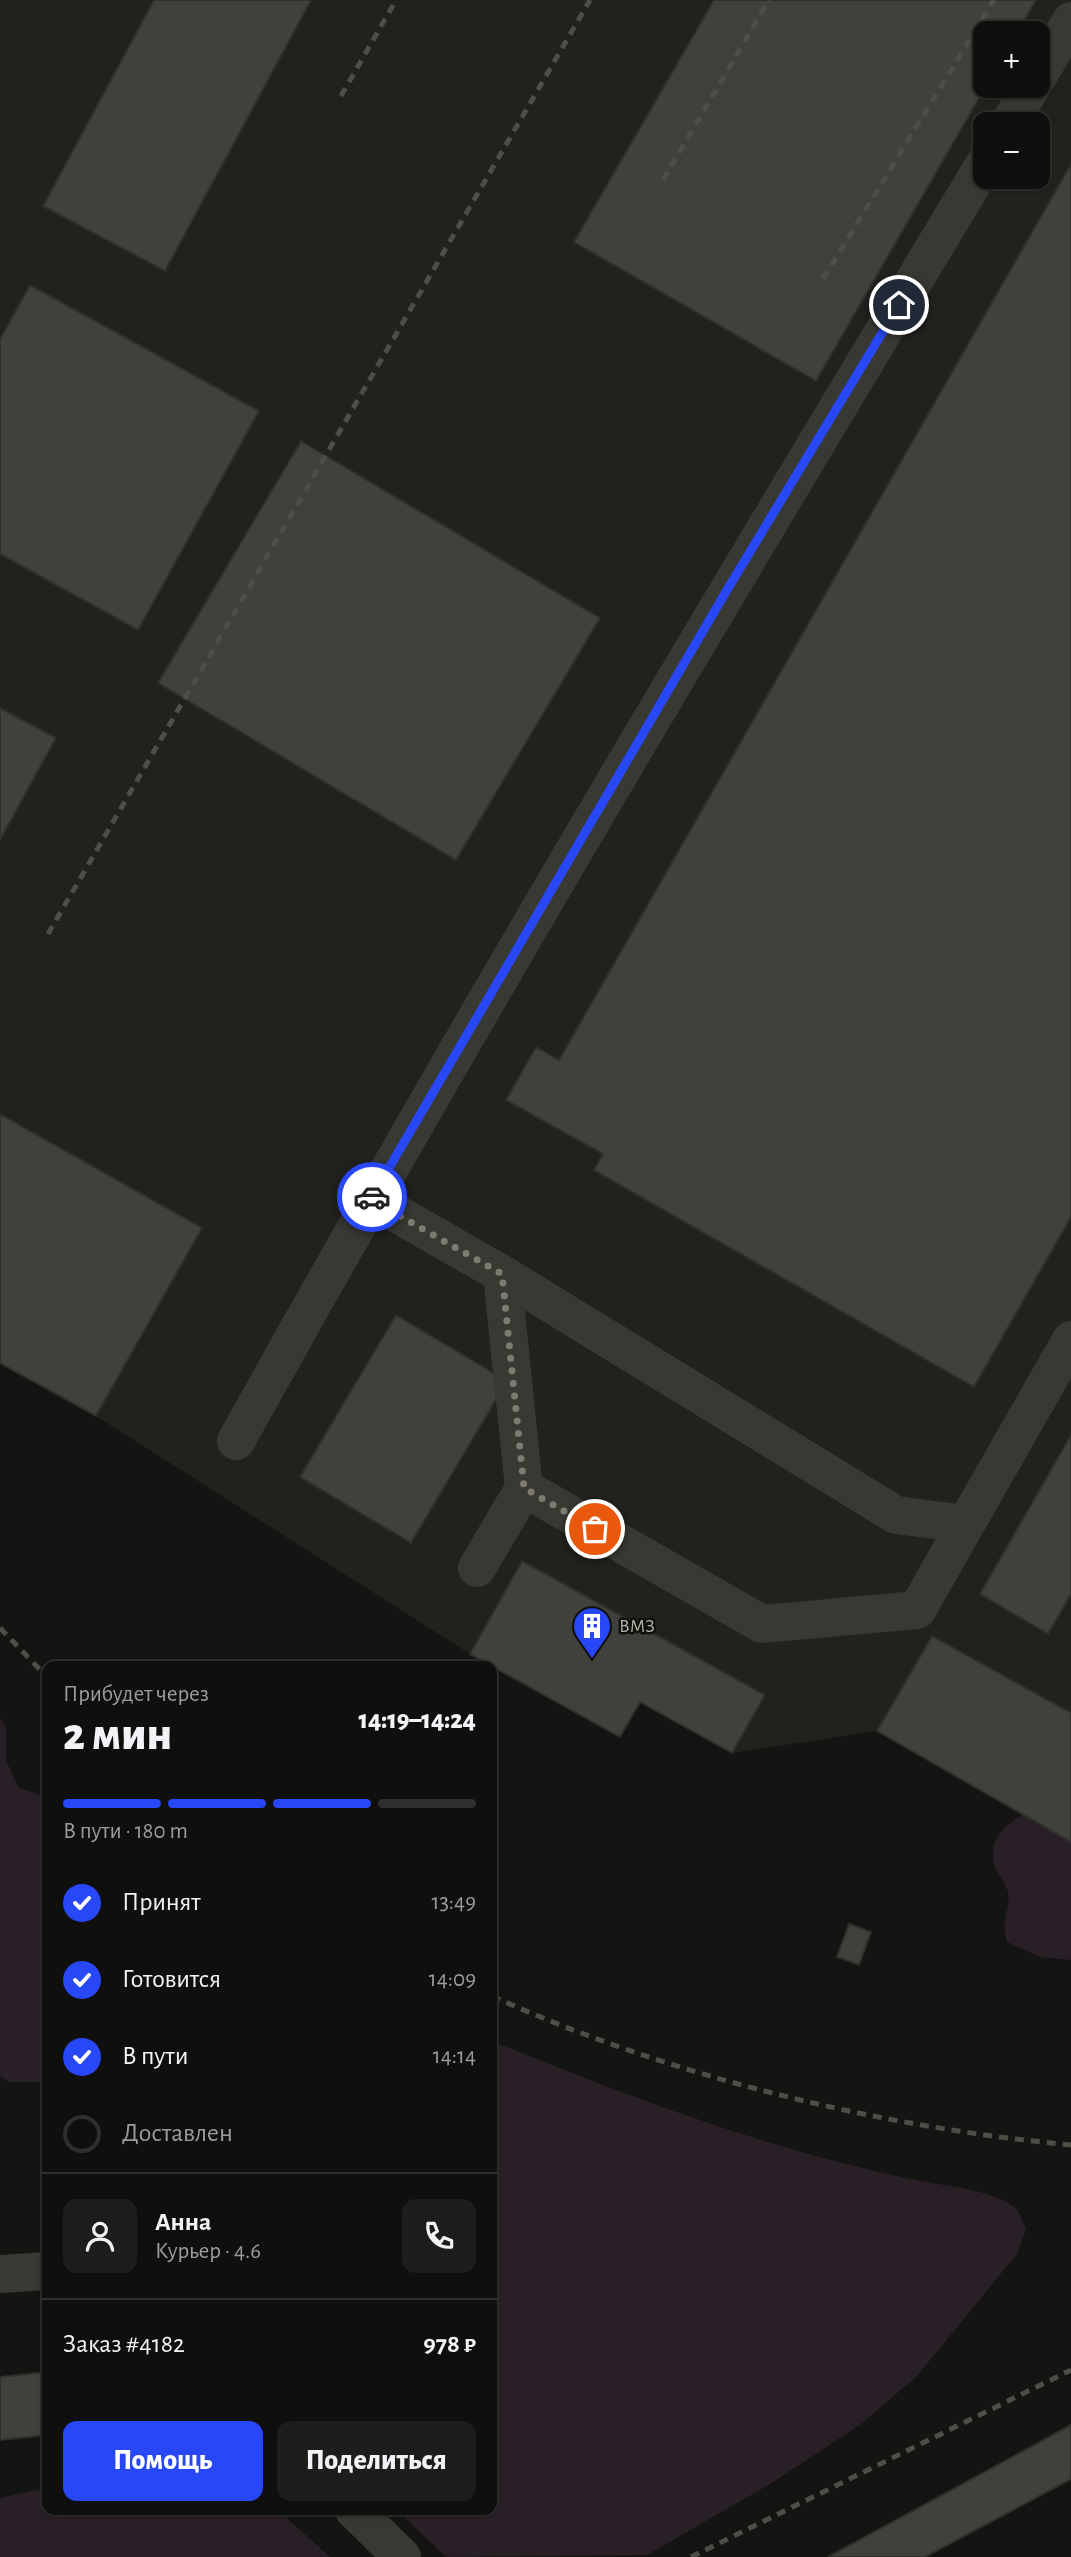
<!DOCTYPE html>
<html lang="ru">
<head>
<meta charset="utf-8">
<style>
  :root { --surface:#0f0f0e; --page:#1d1d1c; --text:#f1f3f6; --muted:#9b9c9e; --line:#2f2f2e; --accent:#2847f7 }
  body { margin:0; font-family:"Alegreya Sans",sans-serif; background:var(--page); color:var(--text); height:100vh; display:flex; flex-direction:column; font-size:26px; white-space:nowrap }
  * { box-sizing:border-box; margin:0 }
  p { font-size:23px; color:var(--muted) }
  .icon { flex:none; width:38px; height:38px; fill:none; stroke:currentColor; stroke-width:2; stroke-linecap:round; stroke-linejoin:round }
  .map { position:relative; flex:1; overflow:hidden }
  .panel { position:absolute; left:42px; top:1661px; width:455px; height:854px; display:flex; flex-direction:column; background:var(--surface); border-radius:14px; box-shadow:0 2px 5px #0004,0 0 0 2px var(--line) }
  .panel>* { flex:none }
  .tools { position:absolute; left:973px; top:21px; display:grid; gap:14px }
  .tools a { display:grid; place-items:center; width:77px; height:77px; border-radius:14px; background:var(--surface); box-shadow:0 2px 5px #0004,0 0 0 2px var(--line); font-size:35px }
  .pin { position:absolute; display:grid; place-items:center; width:60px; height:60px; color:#fff; margin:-30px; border:4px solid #fff; border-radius:50%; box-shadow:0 2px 7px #0007 }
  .courier { position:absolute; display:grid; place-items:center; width:70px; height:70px; margin:-35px; border:5px solid #2847f7; border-radius:50%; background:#fff; color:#222; box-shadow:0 2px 9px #0007 }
  .summary em { font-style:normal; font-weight:800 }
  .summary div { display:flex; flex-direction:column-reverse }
  .summary { display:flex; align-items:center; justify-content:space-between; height:119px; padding:0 21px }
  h1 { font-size:46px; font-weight:800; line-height:52px }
  .bar { display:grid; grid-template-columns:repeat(4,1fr); gap:10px 7px; align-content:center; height:84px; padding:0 21px }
  .bar i { height:9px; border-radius:5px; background:var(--line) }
  .bar .on { background:var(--accent) }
  .bar p { grid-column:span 4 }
  .line { display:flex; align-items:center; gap:18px; padding:0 21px; border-top:2px solid var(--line) }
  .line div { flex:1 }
  .round { display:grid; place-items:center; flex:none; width:74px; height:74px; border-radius:14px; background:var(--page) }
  ol { padding:0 21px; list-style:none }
  li { display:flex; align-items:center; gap:21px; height:77px }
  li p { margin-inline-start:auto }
  li .icon { padding:7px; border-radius:50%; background:var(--accent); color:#fff; stroke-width:4 }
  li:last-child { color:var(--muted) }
  li i { width:38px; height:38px; border:4px solid var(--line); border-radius:50% }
  .action { display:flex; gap:14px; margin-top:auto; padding:14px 21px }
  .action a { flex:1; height:80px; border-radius:14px; background:var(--accent); color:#fff; font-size:28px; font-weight:800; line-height:80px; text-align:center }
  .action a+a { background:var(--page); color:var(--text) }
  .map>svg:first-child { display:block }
  .built { fill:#21211e; fill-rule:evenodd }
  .green { fill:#292027 }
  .building { fill:#41413c; stroke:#2f302c; stroke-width:2 }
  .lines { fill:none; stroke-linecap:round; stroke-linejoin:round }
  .minor { stroke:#393933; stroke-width:38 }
  .rail { stroke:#4e4e46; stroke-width:5; stroke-dasharray:9 7; stroke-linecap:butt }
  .done { stroke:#7d7b70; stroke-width:7; stroke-dasharray:0 12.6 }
  .route { stroke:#2847f7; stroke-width:9 }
  .labels { text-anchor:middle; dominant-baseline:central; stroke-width:5; stroke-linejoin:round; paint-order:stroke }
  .poi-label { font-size:19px; fill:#b5b3a3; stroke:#0f0f0d; text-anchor:start }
</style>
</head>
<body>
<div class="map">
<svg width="1071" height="2557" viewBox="0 0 1071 2557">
  <rect width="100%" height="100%" fill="#141412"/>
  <path class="built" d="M0 0H1071V1842L877 1731 732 1753 640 1702 620 1737 470 1654 96 1416 0 1363ZM985 33H1038V86H985ZM985 124H1038V177H985Z"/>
  <path class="green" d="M0 1718 6 1728V1760L18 1787 47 1798V2082H9L0 2076Z
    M1024 1814 1071 1842V1960L1040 1957 1007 1942C1000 1920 1011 1909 1008 1892 1006 1884 1001 1879 997 1872 985 1845 1000 1827 1024 1814Z
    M492 2041C636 2099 768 2150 921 2181 950 2187 988 2189 1013 2206 1019 2210 1023 2222 1026 2229L1017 2254 917 2376 860 2425 770 2484 647 2555 446 2557 397 2510H492Z
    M47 2488V2510H278L330 2557H0V2498Z"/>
  <path class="building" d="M154 0H311L165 271 43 206Z
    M714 0H1036L1017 33H985L986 86 816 381 574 242Z
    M1071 164V1217L974 1387 594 1170 603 1154 506 1100 536 1047 559 1060Z
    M30 285 259 411 138 630 0 554V339Z
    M301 441 600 618 456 860 158 683Z
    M0 708 56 738 0 840Z
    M0 1114 202 1228 96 1416 0 1363Z
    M396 1315 507 1381 411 1543 300 1477Z
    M1071 1435V1594L1048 1634 980 1594Z
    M522 1561 765 1695 732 1753 640 1702 620 1737 470 1654Z
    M932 1636 1071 1713V1842L877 1731Z
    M849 1924 871 1932 859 1965 837 1957Z
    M47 2372V2435L0 2440V2377Z
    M1071 2425V2479L925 2557H828Z"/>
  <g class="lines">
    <path class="minor" d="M1038 76 1071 21
      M1009 124 1032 86
      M371 1199 502 1274 896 1515 966 1524 1071 1340
      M502 1274 524 1488 762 1624 917 1610 966 1524
      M236 1441C476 1009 730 586 985 163
      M477 1568 524 1488
      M0 2274 47 2271
      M354 2510 402 2557"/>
    <path class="rail" d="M341 96 396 0
      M663 180 769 0
      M823 279 994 0
      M48 934 590 0
      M0 1628 47 1677
      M492 1996C668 2076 878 2127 1071 2145
      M691 2557 1071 2370"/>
  </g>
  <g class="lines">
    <path class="done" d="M372 1197 370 1199 502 1274 524 1488 595 1529"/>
    <path class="route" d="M372 1197 727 590 899 305"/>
  </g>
  <defs>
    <symbol id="building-pin" viewBox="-11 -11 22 30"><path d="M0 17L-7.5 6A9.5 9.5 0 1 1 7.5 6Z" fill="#2847f7" stroke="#0f0f0d"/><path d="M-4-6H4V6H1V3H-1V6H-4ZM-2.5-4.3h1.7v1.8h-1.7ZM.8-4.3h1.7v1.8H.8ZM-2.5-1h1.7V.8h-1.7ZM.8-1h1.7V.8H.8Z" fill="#fff"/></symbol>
  </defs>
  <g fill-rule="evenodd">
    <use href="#building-pin" x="570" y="1604" width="44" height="60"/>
  </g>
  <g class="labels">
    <g class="poi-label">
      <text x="619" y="1626">ВМЗ</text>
    </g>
  </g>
</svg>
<div class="tools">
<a>+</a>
<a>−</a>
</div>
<div class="pin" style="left:595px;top:1529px;background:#ea580c"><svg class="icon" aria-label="bag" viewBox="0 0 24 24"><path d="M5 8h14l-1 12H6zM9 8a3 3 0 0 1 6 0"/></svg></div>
<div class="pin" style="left:899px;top:305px;background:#1f2937"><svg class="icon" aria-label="home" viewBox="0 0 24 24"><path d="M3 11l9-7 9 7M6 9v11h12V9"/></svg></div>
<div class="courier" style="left:372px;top:1197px"><svg class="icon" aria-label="car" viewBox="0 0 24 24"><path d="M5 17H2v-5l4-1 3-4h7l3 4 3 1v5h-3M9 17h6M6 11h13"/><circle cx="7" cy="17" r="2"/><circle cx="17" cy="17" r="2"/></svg></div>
<section class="panel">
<div class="summary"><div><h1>2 мин</h1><p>Прибудет через</p></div><em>14:19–14:24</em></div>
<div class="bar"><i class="on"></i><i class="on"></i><i class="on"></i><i></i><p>В пути · 180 m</p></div>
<ol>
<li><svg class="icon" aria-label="check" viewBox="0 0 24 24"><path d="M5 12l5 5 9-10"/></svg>Принят<p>13:49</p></li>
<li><svg class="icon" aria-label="check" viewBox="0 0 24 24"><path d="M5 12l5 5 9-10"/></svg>Готовится<p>14:09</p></li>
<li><svg class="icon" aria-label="check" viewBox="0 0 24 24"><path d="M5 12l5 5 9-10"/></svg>В пути<p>14:14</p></li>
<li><i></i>Доставлен</li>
</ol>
<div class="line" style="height:126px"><a class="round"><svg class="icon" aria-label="person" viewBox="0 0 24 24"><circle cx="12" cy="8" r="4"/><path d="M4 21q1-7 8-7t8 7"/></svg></a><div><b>Анна</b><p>Курьер · 4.6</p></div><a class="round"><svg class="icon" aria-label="phone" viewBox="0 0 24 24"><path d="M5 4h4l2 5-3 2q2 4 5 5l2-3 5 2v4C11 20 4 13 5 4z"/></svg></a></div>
<div class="line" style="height:91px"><div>Заказ #4182</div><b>978 ₽</b></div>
<div class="action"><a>Помощь</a><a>Поделиться</a></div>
</section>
</div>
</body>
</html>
